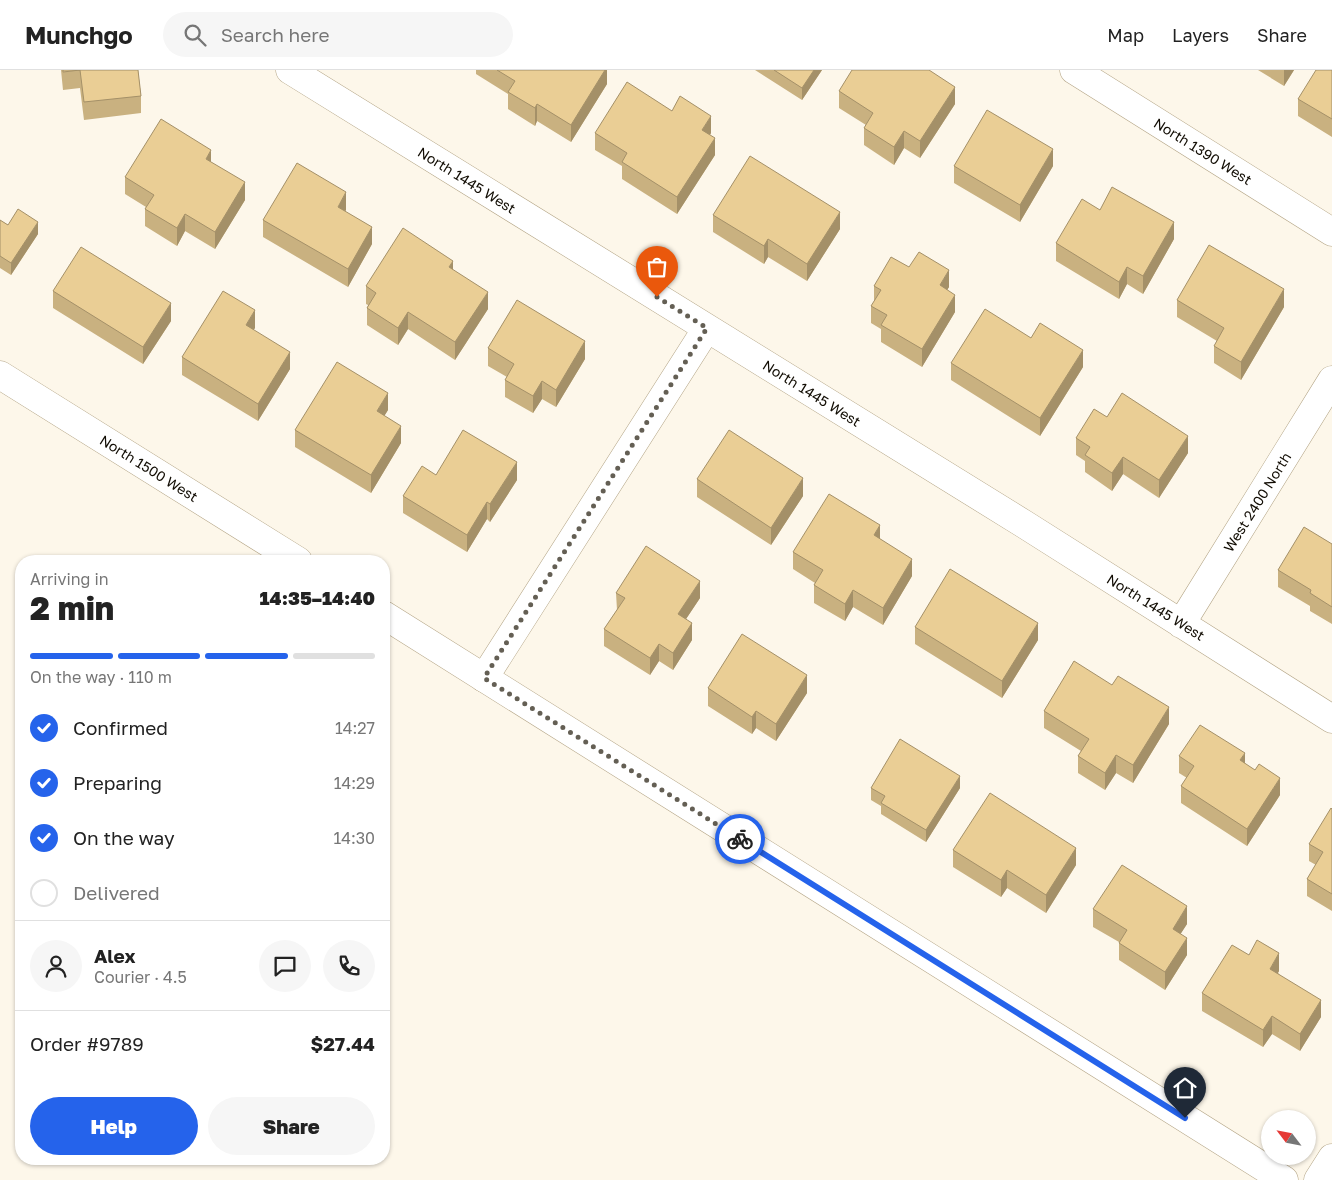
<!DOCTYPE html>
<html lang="en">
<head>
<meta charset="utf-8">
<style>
  :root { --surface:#fff; --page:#f6f6f6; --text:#222; --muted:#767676; --line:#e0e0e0; --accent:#2563eb }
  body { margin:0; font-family:"Golos Text",sans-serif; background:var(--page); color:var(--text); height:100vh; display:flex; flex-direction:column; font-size:19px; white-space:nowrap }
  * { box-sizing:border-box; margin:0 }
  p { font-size:16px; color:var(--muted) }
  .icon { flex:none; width:28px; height:28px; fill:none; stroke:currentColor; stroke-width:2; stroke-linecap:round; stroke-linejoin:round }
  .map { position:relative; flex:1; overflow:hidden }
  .sheet { position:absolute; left:15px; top:485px; width:375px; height:610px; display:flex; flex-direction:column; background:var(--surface); border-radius:20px; box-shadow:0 1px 4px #0004 }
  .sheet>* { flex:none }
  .needle { width:32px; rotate:302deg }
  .controls { position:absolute; left:1261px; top:1040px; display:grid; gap:10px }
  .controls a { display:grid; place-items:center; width:55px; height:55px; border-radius:50%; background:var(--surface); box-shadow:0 1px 4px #0004; font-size:25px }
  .pin { position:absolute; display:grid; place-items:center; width:42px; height:42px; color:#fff; margin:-51px -21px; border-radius:50% 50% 50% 0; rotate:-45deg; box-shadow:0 0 5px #0007 }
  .pin .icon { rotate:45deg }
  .courier { position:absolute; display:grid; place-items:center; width:50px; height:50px; margin:-25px; border:4px solid #2563eb; border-radius:50%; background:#fff; color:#222; box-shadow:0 1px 6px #0007 }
  .headline em { font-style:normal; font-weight:800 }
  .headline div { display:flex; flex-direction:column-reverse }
  .headline { display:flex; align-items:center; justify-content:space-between; height:85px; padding:0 15px }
  h1 { font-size:32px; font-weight:800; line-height:38px }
  .bar { display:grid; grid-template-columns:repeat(4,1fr); gap:8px 5px; align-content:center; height:60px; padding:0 15px }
  .bar i { height:6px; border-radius:4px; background:var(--line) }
  .bar .selected { background:var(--accent) }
  .bar p { grid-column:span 4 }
  .line { display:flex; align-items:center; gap:12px; padding:0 15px; border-top:1px solid var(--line) }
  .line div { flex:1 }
  .round { display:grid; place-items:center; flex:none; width:52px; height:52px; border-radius:26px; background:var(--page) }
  ol { padding:0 15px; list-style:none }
  li { display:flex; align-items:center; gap:15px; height:55px }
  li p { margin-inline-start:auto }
  li .icon { padding:5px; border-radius:50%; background:var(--accent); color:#fff; stroke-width:4 }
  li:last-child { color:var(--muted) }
  li i { width:28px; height:28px; border:2px solid var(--line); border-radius:50% }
  .action { display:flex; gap:10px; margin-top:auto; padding:10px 15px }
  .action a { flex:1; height:58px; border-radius:30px; background:var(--accent); color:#fff; font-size:20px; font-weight:800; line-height:58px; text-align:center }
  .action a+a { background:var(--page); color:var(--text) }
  header { display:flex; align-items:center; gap:30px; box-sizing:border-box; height:70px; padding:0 25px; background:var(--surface); border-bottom:1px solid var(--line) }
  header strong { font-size:24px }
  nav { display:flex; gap:28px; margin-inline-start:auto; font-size:18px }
  .search { width:350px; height:45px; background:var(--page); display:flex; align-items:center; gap:12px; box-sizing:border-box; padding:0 18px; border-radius:28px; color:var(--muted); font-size:19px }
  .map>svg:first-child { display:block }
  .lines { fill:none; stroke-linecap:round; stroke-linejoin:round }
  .street-casing { stroke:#b3a485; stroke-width:29 }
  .secondary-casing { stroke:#b3a485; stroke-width:29 }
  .street { stroke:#fff; stroke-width:28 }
  .secondary { stroke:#fff; stroke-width:28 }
  .wall { fill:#c9b180 }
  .shaded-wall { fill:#a49068 }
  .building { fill:#eace95; stroke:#a49068 }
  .done { stroke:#645f54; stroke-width:5; stroke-dasharray:0 9 }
  .route { stroke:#2563eb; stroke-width:6 }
  .labels { text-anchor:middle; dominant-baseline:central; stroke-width:4; stroke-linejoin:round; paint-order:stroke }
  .street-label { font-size:14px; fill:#120d04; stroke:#fff }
</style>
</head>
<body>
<header>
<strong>Munchgo</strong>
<div class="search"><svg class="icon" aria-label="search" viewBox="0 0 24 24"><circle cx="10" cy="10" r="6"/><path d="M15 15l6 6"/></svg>Search here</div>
<nav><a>Map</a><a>Layers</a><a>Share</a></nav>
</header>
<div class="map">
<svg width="1332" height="1110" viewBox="0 0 1332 1110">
  <rect width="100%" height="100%" fill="#fdf7ea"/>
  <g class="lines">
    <defs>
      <path id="street" d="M290 0 1024 454 1332 649
        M1074 0 1332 162
        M1181 554 1332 310
        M484 608 707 258
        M1318 1110 1332 1088"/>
      <path id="secondary" d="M0 305 298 491
        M384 545 1284 1110"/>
    </defs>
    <use href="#street" class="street-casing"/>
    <use href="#secondary" class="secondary-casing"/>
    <use href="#street" class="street"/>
    <use href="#secondary" class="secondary"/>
  </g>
  <path class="wall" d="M61 0H138L141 26V43L84 50 80 18 63 20Z
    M476 0H607V14L571 72 537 51 535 56 508 39V24L476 4Z
    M755 0H822L802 30Z
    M1258 0H1294L1284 16Z
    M1332 0V67L1298 46V29Z
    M839 21 955 34 920 88 904 78 894 95 864 75V58L866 55 839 38Z
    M672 41 711 63 710 65 715 85 677 144 622 109V96L595 80V63Z
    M211 92 245 130 215 179 185 161 177 176 145 156V139L146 137 125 124V107Z
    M954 96H1053L1020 152 954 113Z
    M346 140 345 141 372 174 348 217 263 167V150Z
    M1100 140 1174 169 1143 224 1127 214 1119 229 1056 191V173Z
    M713 145 840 159 807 211 768 187 764 194 713 162Z
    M0 150 8 155 38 164 11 205 0 198Z
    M909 197 949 217 947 220 955 242 922 297 881 272V259L871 253V236L874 232V216Z
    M453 200 488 239 455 290 408 259 398 275 367 255V238L368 235 366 234V216Z
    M53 221 171 251 143 294 53 238Z
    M1177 230 1284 237 1241 310 1214 293V276L1217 271 1177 247Z
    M255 258 253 260 290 299 258 351 182 305V287Z
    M1031 268 1083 297 1040 366 951 310V293Z
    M488 278 585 289 556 337 542 329 533 343 505 327V310L507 307 488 296Z
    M388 340 384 346 401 373 371 423 295 377V360Z
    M1107 347 1188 383 1159 428 1123 404 1112 421 1085 402V391L1076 385V368Z
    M436 405 517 410 490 452 487 449 467 482 403 443V426Z
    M697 409 803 426 771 475 697 427Z
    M880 469 912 506 883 555 853 537 845 551 814 533V515L815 513 793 499V482Z
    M1332 474V554L1310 541V536L1278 517V500Z
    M616 523 700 528 686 549 692 570 673 600 659 591 650 605 604 576V559L617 540Z
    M915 557 1038 570 1002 628 915 574Z
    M708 618 807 623 776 671 756 658 752 664 708 636Z
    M1044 641 1169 654 1133 713 1116 703 1105 720 1078 703V686L1081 681 1044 658Z
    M1179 686 1245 694 1280 725 1247 776 1181 733V716L1187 708 1179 703Z
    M871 718H960L926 772 881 744V736L871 730Z
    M1332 739V841L1307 826V809L1316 795 1309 791V774Z
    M953 780 1076 795 1046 843 1007 818 1001 827 953 797Z
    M1093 839 1187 854 1180 864 1187 885 1165 920 1119 890V872L1093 857Z
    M1249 885 1279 901 1278 903 1321 947 1300 981 1272 964 1263 977 1202 941V923Z"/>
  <path class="shaded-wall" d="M605 0H607V14L571 72V55Z
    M814 0H822L802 30V18Z
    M1284 0H1294L1284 16Z
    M955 17V34L920 88V71Z
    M537 34V51L535 56V38Z
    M711 46V63L702 77V60Z
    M904 61V78L894 95V77Z
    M715 68V85L677 144V127Z
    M1053 79V96L1020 152V135Z
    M211 80V97L206 89Z
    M245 112V130L215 179V162Z
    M346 122V140L338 154V137Z
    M840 142V159L807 211V194Z
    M185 144V161L177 176V158Z
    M38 152V164L11 205V193Z
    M1174 152V169L1143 224V206Z
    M372 157V174L348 217V199Z
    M768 169V187L764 194V176Z
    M453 191V208L449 197Z
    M1127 197V214L1119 229V212Z
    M949 200V217L940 232V215Z
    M1284 219V237L1241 310V292Z
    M488 222V239L455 290V272Z
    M955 225V242L922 297V279Z
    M171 233V251L143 294V277Z
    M255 240V258L246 272V255Z
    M408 242V259L398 275V258Z
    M585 271V289L556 337V320Z
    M1083 280V297L1040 366V348Z
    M290 282V299L258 351V334Z
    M542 311V329L533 343V326Z
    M388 323V340L377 358V341Z
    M401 356V373L371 423V405Z
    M1188 366V383L1159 428V410Z
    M1123 387V404L1112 421V403Z
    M517 392V410L490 452V434Z
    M803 408V426L771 475V458Z
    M487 432V449L467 482V465Z
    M880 455V472L874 465Z
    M912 489V506L883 555V538Z
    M700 511V528L678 561V544Z
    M853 520V537L845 551V534Z
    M692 553V570L673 600V583Z
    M1038 553V570L1002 628V611Z
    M659 574V591L650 605V588Z
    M807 605V623L776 671V654Z
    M1169 637V654L1133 713V695Z
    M756 641V658L752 664V647Z
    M1245 683V700L1240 690Z
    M1116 685V703L1105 720V703Z
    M960 706V718L926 772V760Z
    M1280 708V725L1247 776V759Z
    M1076 778V795L1046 843V825Z
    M1007 800V818L1001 827V810Z
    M1187 836V854L1173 876V859Z
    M1187 868V885L1165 920V902Z
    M1279 883V901L1270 916V899Z
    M1321 930V947L1300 981V964Z
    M1272 946V964L1263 977V960Z"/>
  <path class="building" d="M63 0H138L141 26 84 32 80 0 63 2Z
    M497 0H605L571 55 537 34 535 38 508 22 515 11Z
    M774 0H814L802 18Z
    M852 0H929L955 17 920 71 904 61 894 77 864 58 873 43 839 21Z
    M1316 0H1332V49L1298 29Z
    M627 12 672 41 680 26 711 46 702 60 715 68 677 127 622 92 627 83 595 63Z
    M987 40 1053 79 1020 135 954 96Z
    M161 49 211 80 206 89 245 112 215 162 185 144 177 158 145 139 154 125 125 107Z
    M750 86 840 142 807 194 768 169 764 176 713 145Z
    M297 93 346 122 338 137 372 157 348 199 263 150Z
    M1112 117 1174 152 1143 206 1127 197 1119 212 1056 173 1082 129 1100 140Z
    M18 139 38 152 11 193 0 186V150L8 155Z
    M403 158 453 191 449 197 488 222 455 272 408 242 398 258 367 238 376 223 366 216Z
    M1209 175 1284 219 1241 292 1214 276 1224 258 1177 230Z
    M81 177 171 233 143 277 53 221Z
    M919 182 949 200 940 215 955 225 922 279 881 255 887 245 871 236 881 220 874 216 891 187 909 197Z
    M223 221 255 240 246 255 290 282 258 334 182 287Z
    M517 230 585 271 556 320 542 311 533 326 505 310 514 294 488 278Z
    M985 239 1031 268 1040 253 1083 280 1040 348 951 293Z
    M337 292 388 323 377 341 401 356 371 405 295 360Z
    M1122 323 1188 366 1159 410 1123 387 1112 403 1085 385 1090 377 1076 368 1094 339 1107 347Z
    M463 360 517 392 490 434 487 432 467 465 403 426 422 396 436 405Z
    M729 360 803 408 771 458 697 409Z
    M829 424 880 455 874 465 912 489 883 538 853 520 845 534 814 515 823 500 793 482Z
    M1304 457 1332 474V537L1310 523 1311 520 1278 500Z
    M646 476 700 511 678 544 692 553 673 583 659 574 650 588 604 559 625 528 616 523Z
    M950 499 1038 553 1002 611 915 557Z
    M742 564 807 605 776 654 756 641 752 647 708 618Z
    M1074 591 1112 615 1118 606 1169 637 1133 695 1116 685 1105 703 1078 686 1089 669 1044 641Z
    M1200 655 1245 683 1240 690 1255 700 1259 694 1280 708 1247 759 1181 716 1194 696 1179 686Z
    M900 669 960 706 926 760 881 733 885 726 871 718Z
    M990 723 1076 778 1046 825 1007 800 1001 810 953 780Z
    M1331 738 1332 739V824L1307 809 1323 782 1309 774Z
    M1122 795 1187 836 1173 859 1187 868 1165 902 1119 873 1127 860 1093 839Z
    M1257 870 1279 883 1270 899 1321 930 1300 964 1272 946 1263 960 1202 923 1232 875 1249 885Z"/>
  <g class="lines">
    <path class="done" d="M657 227 707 258 484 608 740 769"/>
    <path class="route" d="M740 769 1185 1048"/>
  </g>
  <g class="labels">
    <g class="street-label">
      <text transform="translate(1203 81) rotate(32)">North 1390 West</text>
      <text transform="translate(467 110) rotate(32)">North 1445 West</text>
      <text transform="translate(812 323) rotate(32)">North 1445 West</text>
      <text transform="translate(149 398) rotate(32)">North 1500 West</text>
      <text transform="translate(1257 432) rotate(-58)">West 2400 North</text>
      <text transform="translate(1156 537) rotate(32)">North 1445 West</text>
    </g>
  </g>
</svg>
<div class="controls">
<a><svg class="needle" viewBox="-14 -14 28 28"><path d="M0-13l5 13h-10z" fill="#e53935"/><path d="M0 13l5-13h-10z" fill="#767676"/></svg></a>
</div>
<div class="pin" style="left:657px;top:227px;background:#ea580c"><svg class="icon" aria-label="bag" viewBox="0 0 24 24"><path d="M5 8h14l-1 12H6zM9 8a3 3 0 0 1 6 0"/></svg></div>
<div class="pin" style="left:1185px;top:1048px;background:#1f2937"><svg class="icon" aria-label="home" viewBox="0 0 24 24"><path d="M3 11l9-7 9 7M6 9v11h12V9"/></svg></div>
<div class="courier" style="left:740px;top:769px"><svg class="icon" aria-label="bike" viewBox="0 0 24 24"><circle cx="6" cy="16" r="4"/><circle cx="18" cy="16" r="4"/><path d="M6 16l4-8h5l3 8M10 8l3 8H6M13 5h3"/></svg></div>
<section class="sheet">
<div class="headline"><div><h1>2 min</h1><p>Arriving in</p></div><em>14:35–14:40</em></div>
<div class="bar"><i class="selected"></i><i class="selected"></i><i class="selected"></i><i></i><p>On the way · 110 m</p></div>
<ol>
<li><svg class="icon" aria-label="check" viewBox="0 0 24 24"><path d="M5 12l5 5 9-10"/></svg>Confirmed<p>14:27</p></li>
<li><svg class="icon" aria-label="check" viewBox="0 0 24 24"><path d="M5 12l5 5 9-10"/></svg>Preparing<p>14:29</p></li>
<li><svg class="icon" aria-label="check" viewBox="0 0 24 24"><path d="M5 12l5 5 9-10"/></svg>On the way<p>14:30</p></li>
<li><i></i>Delivered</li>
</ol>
<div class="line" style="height:90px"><a class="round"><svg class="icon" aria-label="person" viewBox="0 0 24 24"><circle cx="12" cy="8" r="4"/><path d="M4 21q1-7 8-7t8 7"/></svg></a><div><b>Alex</b><p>Courier · 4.5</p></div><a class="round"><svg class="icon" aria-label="chat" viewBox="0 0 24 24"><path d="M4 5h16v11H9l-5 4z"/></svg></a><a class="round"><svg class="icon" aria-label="phone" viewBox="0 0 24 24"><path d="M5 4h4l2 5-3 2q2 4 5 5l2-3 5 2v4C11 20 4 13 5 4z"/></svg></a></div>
<div class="line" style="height:65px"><div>Order #9789</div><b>$27.44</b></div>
<div class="action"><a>Help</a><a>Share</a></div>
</section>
</div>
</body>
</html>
